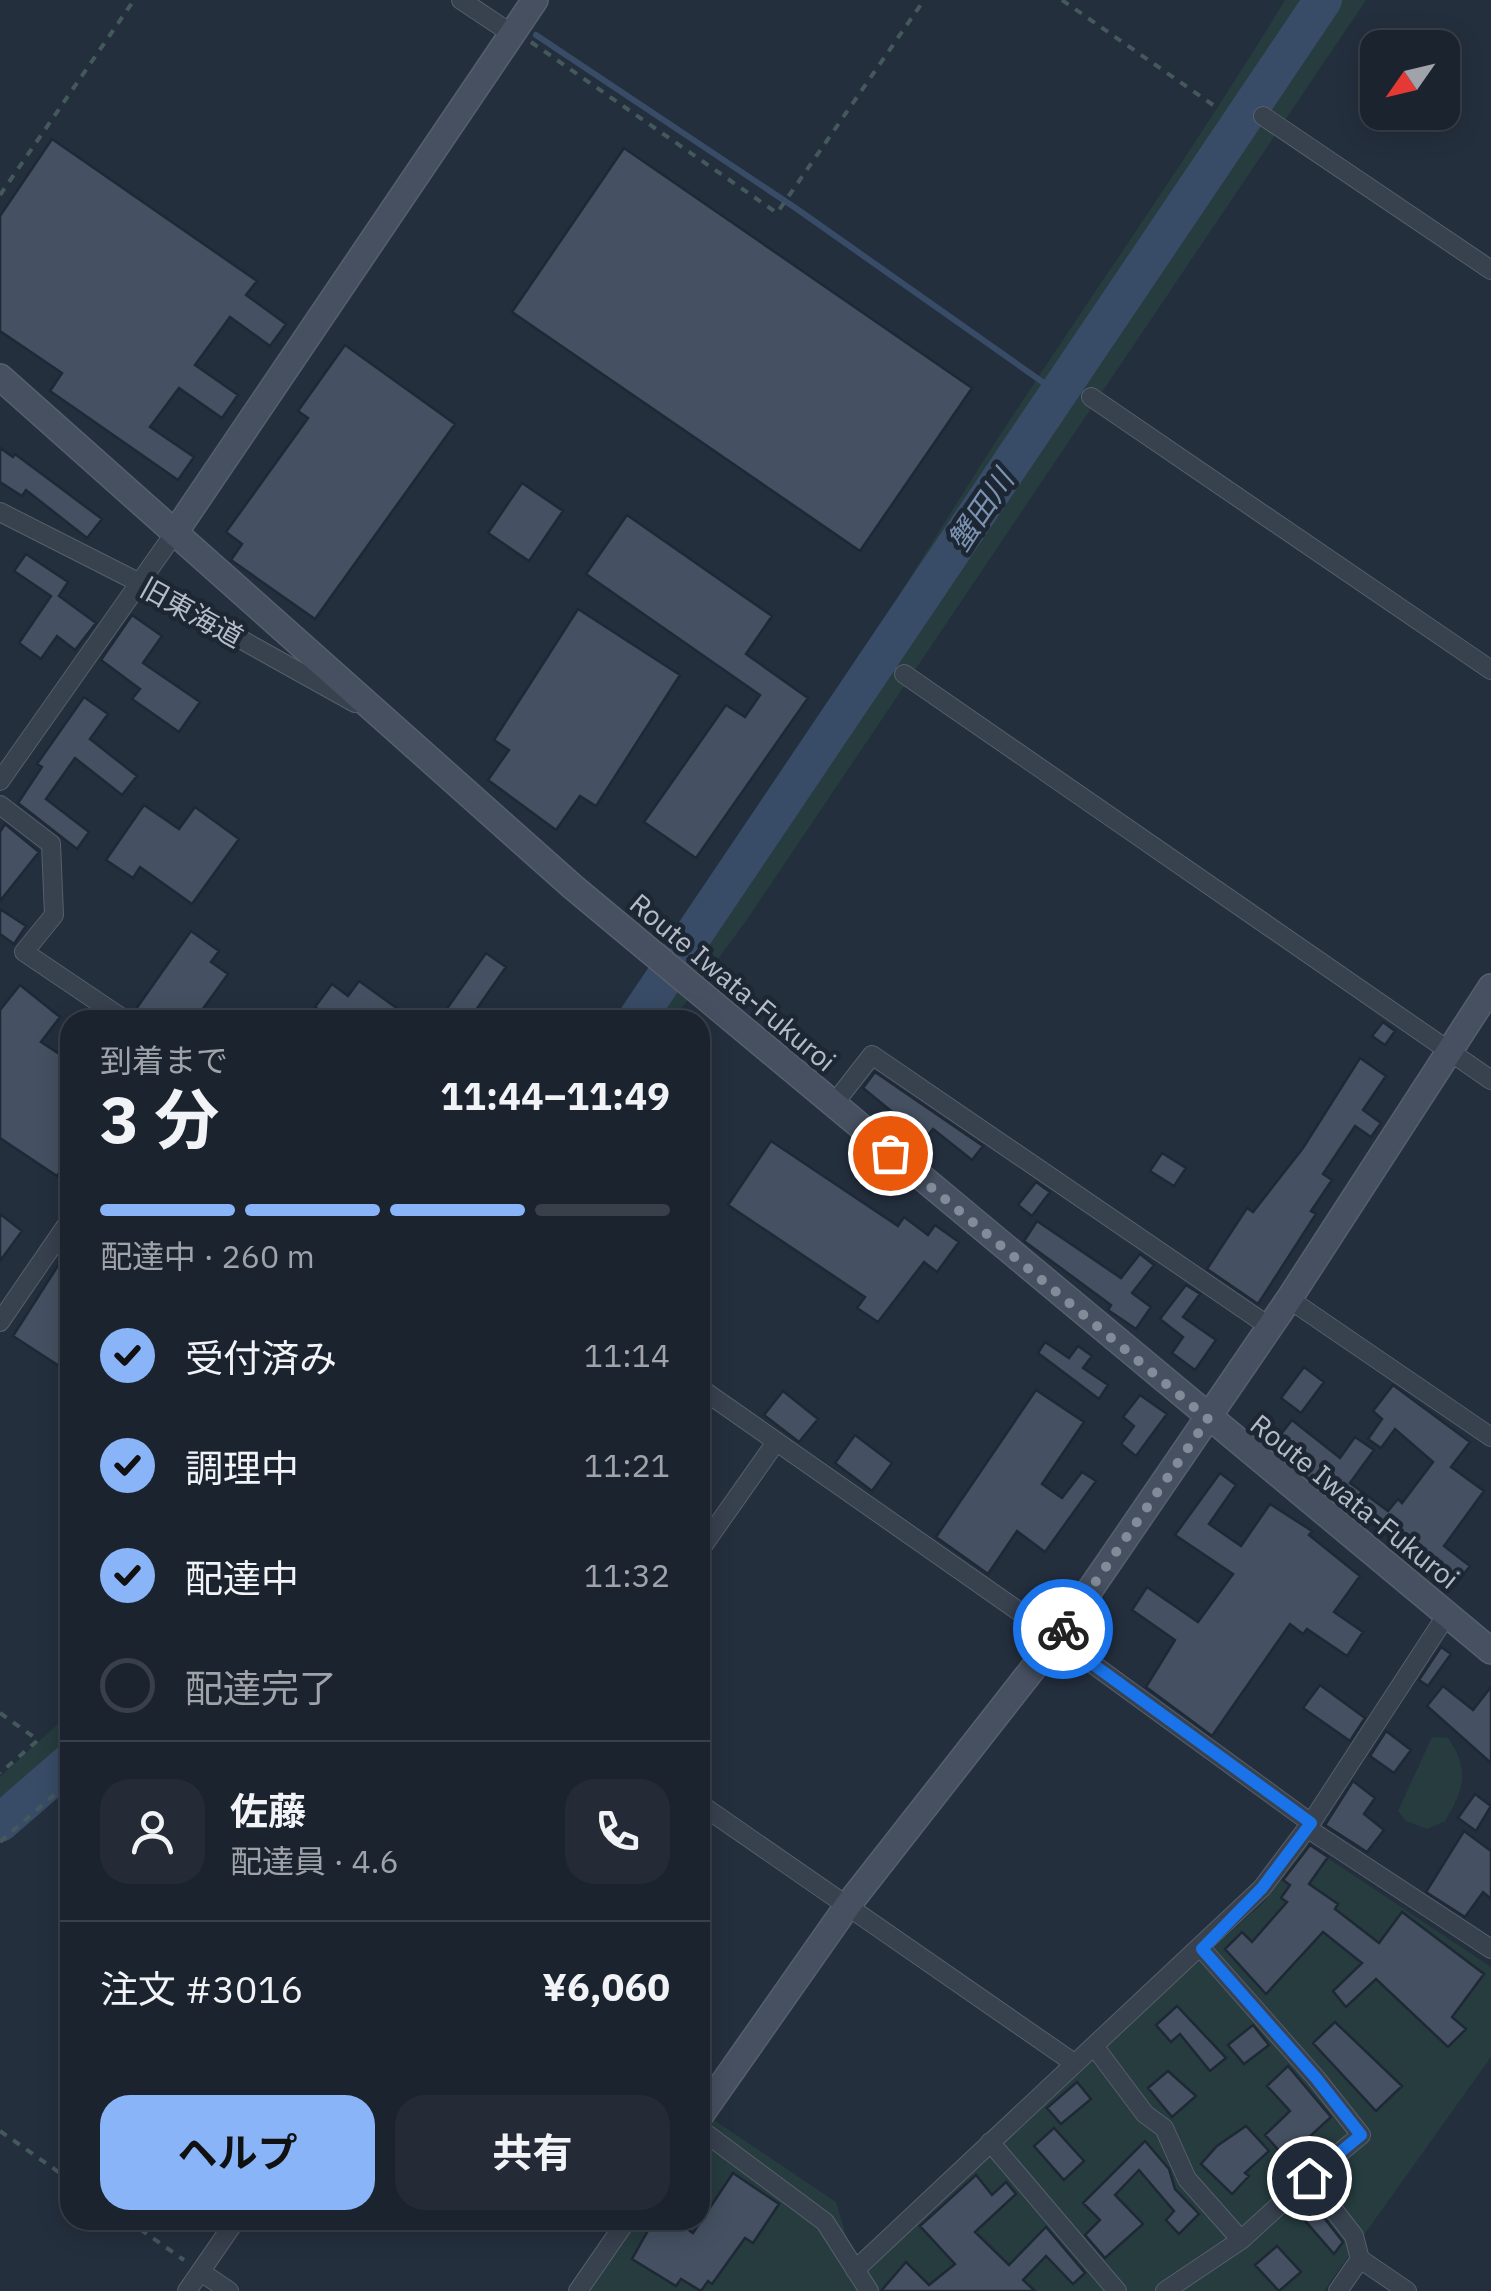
<!DOCTYPE html>
<html lang="ja">
<head>
<meta charset="utf-8">
<style>
  :root { --surface:#1b232e; --page:#242b36; --text:#f1f3f6; --muted:#a0a4aa; --line:#39404a; --accent:#8ab4f8 }
  body { margin:0; font-family:"IBM Plex Sans","Noto Sans JP",sans-serif; background:var(--page); color:var(--text); height:100vh; display:flex; flex-direction:column; font-size:38px; white-space:nowrap }
  * { box-sizing:border-box; margin:0 }
  p { font-size:32px; color:var(--muted) }
  .icon { flex:none; width:55px; height:55px; fill:none; stroke:currentColor; stroke-width:2; stroke-linecap:round; stroke-linejoin:round }
  .map { position:relative; flex:1; overflow:hidden }
  .sheet { position:absolute; left:60px; top:1010px; width:650px; height:1220px; display:flex; flex-direction:column; background:var(--surface); border-radius:30px; box-shadow:0 5px 25px #0003,0 0 0 2px var(--line) }
  .sheet>* { flex:none }
  .needle { width:65px; rotate:236deg }
  .tools { position:absolute; left:1360px; top:30px; display:grid; gap:20px }
  .tools a { display:grid; place-items:center; width:100px; height:100px; border-radius:20px; background:var(--surface); box-shadow:0 5px 25px #0003,0 0 0 2px var(--line); font-size:50px }
  .pin { position:absolute; display:grid; place-items:center; width:85px; height:85px; color:#fff; margin:-42px; border:5px solid #fff; border-radius:50%; box-shadow:0 2px 10px #0007 }
  .courier { position:absolute; display:grid; place-items:center; width:100px; height:100px; margin:-50px; border:8px solid #1a73e8; border-radius:50%; background:#fff; color:#222; box-shadow:0 2px 12px #0007 }
  .head em { font-style:normal; font-weight:700 }
  .head div { display:flex; flex-direction:column-reverse }
  .head { display:flex; align-items:center; justify-content:space-between; height:170px; padding:0 40px }
  h1 { font-size:65px; font-weight:700; line-height:75px }
  .bar { display:grid; grid-template-columns:repeat(4,1fr); gap:15px 10px; align-content:center; height:120px; padding:0 40px }
  .bar i { height:12px; border-radius:8px; background:var(--line) }
  .bar .current { background:var(--accent) }
  .bar p { grid-column:span 4 }
  .line { display:flex; align-items:center; gap:25px; padding:0 40px; border-top:2px solid var(--line) }
  .line div { flex:1 }
  .round { display:grid; place-items:center; flex:none; width:105px; height:105px; border-radius:30px; background:var(--page) }
  ol { padding:0 40px; list-style:none }
  li { display:flex; align-items:center; gap:30px; height:110px }
  li p { margin-inline-start:auto }
  li .icon { padding:10px; border-radius:50%; background:var(--accent); color:#111; stroke-width:4 }
  li:last-child { color:var(--muted) }
  li i { width:55px; height:55px; border:5px solid var(--line); border-radius:50% }
  .action { display:flex; gap:20px; margin-top:auto; padding:20px 40px }
  .action a { flex:1; height:115px; border-radius:30px; background:var(--accent); color:#111; font-size:40px; font-weight:700; line-height:115px; text-align:center }
  .action a+a { background:var(--page); color:var(--text) }
  .map>svg:first-child { display:block }
  .green { fill:#263c3f }
  .lines { fill:none; stroke-linecap:round; stroke-linejoin:round }
  .stream { stroke:#394c67; stroke-width:6 }
  .river { stroke:#394c67; stroke-width:38 }
  .building { fill:#455162; stroke:#1f2835; stroke-width:2.5 }
  .street-casing { stroke:#565f6c; stroke-width:20 }
  .secondary-casing { stroke:#565f6c; stroke-width:28 }
  .path { stroke:#44595c; stroke-width:4; stroke-dasharray:8 8; stroke-linecap:butt }
  .street { stroke:#38414e; stroke-width:18 }
  .secondary { stroke:#465061; stroke-width:25 }
  .done { stroke:#828b98; stroke-width:10; stroke-dasharray:0 18 }
  .route { stroke:#1a73e8; stroke-width:12 }
  .labels { text-anchor:middle; dominant-baseline:central; stroke-width:9; stroke-linejoin:round; paint-order:stroke }
  .street-label { font-size:28px; fill:#b4bcc9; stroke:#1d2633 }
  .water-label { font-size:30px; font-style:italic; fill:#7c92b1; stroke:#1d2633 }
</style>
</head>
<body>
<div class="map">
<svg width="1491" height="2291" viewBox="0 0 1491 2291">
  <rect width="100%" height="100%" fill="#242f3e"/>
  <path class="green" d="M1285 0H1366L746 921 673 1020H620C753 835 869 641 991 449 1088 299 1192 153 1285 0Z
    M70 1713V1779L0 1841V1777Z
    M1432 1737 1448 1738C1470 1769 1464 1790 1445 1821L1427 1829 1406 1821 1398 1811Z
    M1305 1843 1491 1967V2057L1324 2291H580L628 2220H700L702 2112 836 2202 856 2269 1264 1902Z"/>
  <g class="lines">
    <path class="stream" d="M536 35 797 209 1061 395"/>
    <path class="river" d="M636 1020 1323 0
      M0 1823 70 1762"/>
  </g>
  <path class="building" d="M52 139 257 281 246 295 286 324 270 346 230 317 195 365 238 395 222 418 179 388 150 427 194 457 178 480 50 391 62 373 0 331V216Z
    M624 148 972 388 860 551 512 312Z
    M345 345 455 424 315 619 231 560 242 544 226 532 308 418 298 411Z
    M0 448 13 457 15 454 102 519 87 538 26 490 22 496 0 482Z
    M522 483 563 511 529 561 488 533Z
    M627 515 772 616 746 654 808 698 696 858 644 822 726 705 745 717 760 695 586 574Z
    M26 554 68 582 59 596 96 623 75 650 57 636 41 659 19 643 51 596 14 571Z
    M578 609 680 675 596 806 580 796 556 830 488 780 509 750 494 740Z
    M132 615 162 636 143 663 200 702 179 732 132 699 140 689 101 660Z
    M84 697 108 714 90 739 137 776 122 795 75 758 46 799 89 832 77 849 18 803 42 767 37 764Z
    M144 805 179 829 195 807 239 839 192 904 140 867 133 878 106 860Z
    M5 824 39 852 0 901V832Z
    M0 909 26 926 14 944 0 934Z
    M191 931 219 951 211 962 228 974 195 1020H152L136 1009Z
    M486 953 506 967 469 1020H439Z
    M359 981 398 1009 390 1020H333L315 1007 332 984 348 996Z
    M20 985 60 1017 41 1042 70 1061V1157L57 1176 0 1138V1010Z
    M1383 1022 1395 1031 1385 1045 1372 1036Z
    M1360 1058 1386 1076 1363 1110 1381 1123 1371 1137 1355 1126 1323 1174 1332 1180 1311 1211 1316 1214 1258 1304 1207 1269 1247 1208 1253 1212 1303 1148Z
    M875 1072 983 1146 972 1160 933 1129 925 1139 863 1088Z
    M771 1141 898 1226 904 1217 928 1235 935 1225 959 1242 937 1272 924 1262 878 1322 857 1308 865 1297 728 1205Z
    M1162 1153 1186 1168 1174 1186 1150 1171Z
    M1036 1182 1050 1192 1032 1216 1018 1205Z
    M0 1214 22 1231 0 1261Z
    M1037 1221 1121 1278 1140 1254 1154 1265 1132 1293 1151 1307 1136 1329 1108 1310 1111 1305 1024 1241Z
    M59 1264 70 1271V1373L13 1336Z
    M1186 1285 1200 1294 1183 1317 1216 1340 1195 1370 1172 1353 1183 1337 1160 1319Z
    M1045 1342 1069 1358 1078 1346 1092 1356 1083 1368 1108 1385 1099 1399 1038 1353Z
    M1304 1367 1324 1382 1301 1413 1281 1398Z
    M1393 1385 1470 1442 1451 1467 1484 1491 1444 1546 1470 1566 1454 1587 1365 1518 1362 1523 1271 1447 1292 1420 1340 1458 1355 1437 1374 1450 1350 1483 1388 1511 1398 1499 1402 1503 1433 1462 1395 1429 1381 1448 1368 1439 1382 1419 1373 1411Z
    M1036 1390 1084 1422 1042 1484 1062 1498 1082 1472 1096 1481 1045 1552 1017 1531 988 1574 936 1537Z
    M783 1391 818 1419 799 1442 764 1415Z
    M1140 1395 1167 1414 1136 1456 1121 1444 1134 1426 1123 1417Z
    M855 1435 892 1463 872 1491 835 1463Z
    M1220 1473 1236 1485 1209 1524 1241 1546 1270 1504 1312 1531 1309 1535 1360 1576 1334 1612 1363 1632 1347 1656 1307 1629 1303 1634 1290 1624 1212 1736 1146 1687 1175 1640 1132 1610 1147 1587 1198 1622 1233 1574 1175 1535Z
    M1441 1647 1451 1654 1428 1686 1419 1680Z
    M1320 1685 1365 1718 1350 1741 1303 1708Z
    M1443 1686 1473 1710 1491 1687V1763L1427 1706Z
    M1386 1731 1411 1750 1394 1773 1370 1756Z
    M1353 1781 1375 1798 1364 1814 1384 1830 1367 1852 1325 1825Z
    M1475 1794 1491 1806 1476 1831 1458 1818Z
    M1464 1831 1491 1851V1899L1483 1892 1465 1917 1426 1892Z
    M1310 1845 1328 1857 1309 1884 1338 1904 1335 1909 1379 1943 1402 1912 1484 1974 1452 2017 1466 2029 1448 2047 1376 1979 1346 2007 1333 1991 1362 1963 1323 1932 1266 1994 1225 1949 1242 1932 1252 1942 1287 1902 1281 1898 1290 1885 1283 1880Z
    M1177 2006 1226 2058 1210 2071 1180 2034 1171 2042 1156 2025Z
    M1335 2022 1402 2086 1376 2111 1313 2043Z
    M1253 2025 1269 2045 1244 2064 1228 2045Z
    M1288 2066 1331 2117 1307 2139 1314 2147 1293 2166 1265 2135 1290 2111 1267 2086Z
    M1168 2071 1196 2096 1172 2117 1148 2088Z
    M1077 2082 1091 2099 1061 2124 1047 2108Z
    M1246 2126 1269 2151 1245 2173 1249 2176 1232 2194 1201 2164 1217 2146Z
    M1054 2128 1084 2161 1064 2180 1034 2146Z
    M1145 2141 1169 2169 1175 2189 1199 2214 1179 2234 1166 2220 1174 2211 1139 2170 1115 2195 1143 2224 1105 2258 1085 2235 1100 2220 1083 2203Z
    M733 2173 779 2204 753 2243 745 2238 712 2284 708 2281 701 2291 681 2279 676 2286 632 2259 654 2220 669 2229 675 2221 693 2233Z
    M976 2175 992 2195 1006 2182 1016 2194 975 2232 1009 2265 1046 2227 1085 2273 1073 2284 1046 2256 1023 2280 1035 2291H881L906 2262 929 2285 955 2264 920 2226Z
    M1307 2196 1343 2242 1334 2254 1294 2208Z
    M1277 2246 1301 2272 1279 2291 1255 2265Z"/>
  <g class="lines">
    <defs>
      <path id="street" d="M461 0 512 34
        M1263 116 1491 270
        M1091 397 1491 670
        M0 512 138 582 355 703
        M904 674 1491 1080
        M0 781 176 531
        M0 805 51 844 54 915 24 952 125 1020
        M833 1105 872 1055 1270 1327
        M1289 1299 1491 1437
        M0 1322 70 1220
        M700 1388 1057 1638 1311 1823
        M700 1550 776 1442
        M700 1804 1074 2063
        M1307 1828 1491 1949
        M1202 1949 1316 2078 1361 2135 1309 2178
        M1094 2046 1145 2114 1164 2128 1187 2179 1241 2240 1309 2178 1354 2236 1360 2259 1407 2291
        M700 2129 825 2222 869 2291
        M990 2142 1117 2291
        M855 2270 1262 1888 1311 1823 1446 1616
        M201 2272 229 2291
        M187 2291 236 2220
        M578 2291 627 2220
        M1165 2291 1241 2240
        M1338 2291 1360 2259"/>
      <path id="secondary" d="M0 377 573 887 1491 1651
        M176 531 535 0
        M700 2116 848 1905 1057 1638 1289 1299 1491 987"/>
    </defs>
    <use href="#street" class="street-casing"/>
    <use href="#secondary" class="secondary-casing"/>
    <path class="path" d="M1062 0 1216 107
      M531 42 777 213 924 0
      M0 195 134 0
      M0 1713 38 1740 0 1773
      M0 1842 70 1781
      M0 2131 70 2180
      M127 2220 184 2260"/>
    <use href="#street" class="street"/>
    <use href="#secondary" class="secondary"/>
  </g>
  <g class="lines">
    <path class="done" d="M890 1153 1208 1419 1063 1629"/>
    <path class="route" d="M1063 1629 1057 1638 1311 1823 1262 1888 1202 1949 1316 2078 1361 2135 1309 2178"/>
  </g>
  <g class="labels">
    <g class="street-label">
      <text transform="translate(192 612) rotate(29)">旧東海道</text>
      <text transform="translate(733 982) rotate(40)">Route Iwata-Fukuroi</text>
      <text transform="translate(1355 1501) rotate(39)">Route Iwata-Fukuroi</text>
    </g>
    <g class="water-label">
      <text transform="translate(980 510) rotate(-56)">蟹田川</text>
    </g>
  </g>
</svg>
<div class="tools">
<a><svg class="needle" viewBox="-14 -14 28 28"><path d="M0-13l5 13h-10z" fill="#e53935"/><path d="M0 13l5-13h-10z" fill="#a0a4aa"/></svg></a>
</div>
<div class="pin" style="left:890px;top:1153px;background:#ea580c"><svg class="icon" aria-label="bag" viewBox="0 0 24 24"><path d="M5 8h14l-1 12H6zM9 8a3 3 0 0 1 6 0"/></svg></div>
<div class="pin" style="left:1309px;top:2178px;background:#1f2937"><svg class="icon" aria-label="home" viewBox="0 0 24 24"><path d="M3 11l9-7 9 7M6 9v11h12V9"/></svg></div>
<div class="courier" style="left:1063px;top:1629px"><svg class="icon" aria-label="bike" viewBox="0 0 24 24"><circle cx="6" cy="16" r="4"/><circle cx="18" cy="16" r="4"/><path d="M6 16l4-8h5l3 8M10 8l3 8H6M13 5h3"/></svg></div>
<section class="sheet">
<div class="head"><div><h1>3 分</h1><p>到着まで</p></div><em>11:44–11:49</em></div>
<div class="bar"><i class="current"></i><i class="current"></i><i class="current"></i><i></i><p>配達中 · 260 m</p></div>
<ol>
<li><svg class="icon" aria-label="check" viewBox="0 0 24 24"><path d="M5 12l5 5 9-10"/></svg>受付済み<p>11:14</p></li>
<li><svg class="icon" aria-label="check" viewBox="0 0 24 24"><path d="M5 12l5 5 9-10"/></svg>調理中<p>11:21</p></li>
<li><svg class="icon" aria-label="check" viewBox="0 0 24 24"><path d="M5 12l5 5 9-10"/></svg>配達中<p>11:32</p></li>
<li><i></i>配達完了</li>
</ol>
<div class="line" style="height:180px"><a class="round"><svg class="icon" aria-label="person" viewBox="0 0 24 24"><circle cx="12" cy="8" r="4"/><path d="M4 21q1-7 8-7t8 7"/></svg></a><div><b>佐藤</b><p>配達員 · 4.6</p></div><a class="round"><svg class="icon" aria-label="phone" viewBox="0 0 24 24"><path d="M5 4h4l2 5-3 2q2 4 5 5l2-3 5 2v4C11 20 4 13 5 4z"/></svg></a></div>
<div class="line" style="height:130px"><div>注文 #3016</div><b>¥6,060</b></div>
<div class="action"><a>ヘルプ</a><a>共有</a></div>
</section>
</div>
</body>
</html>
